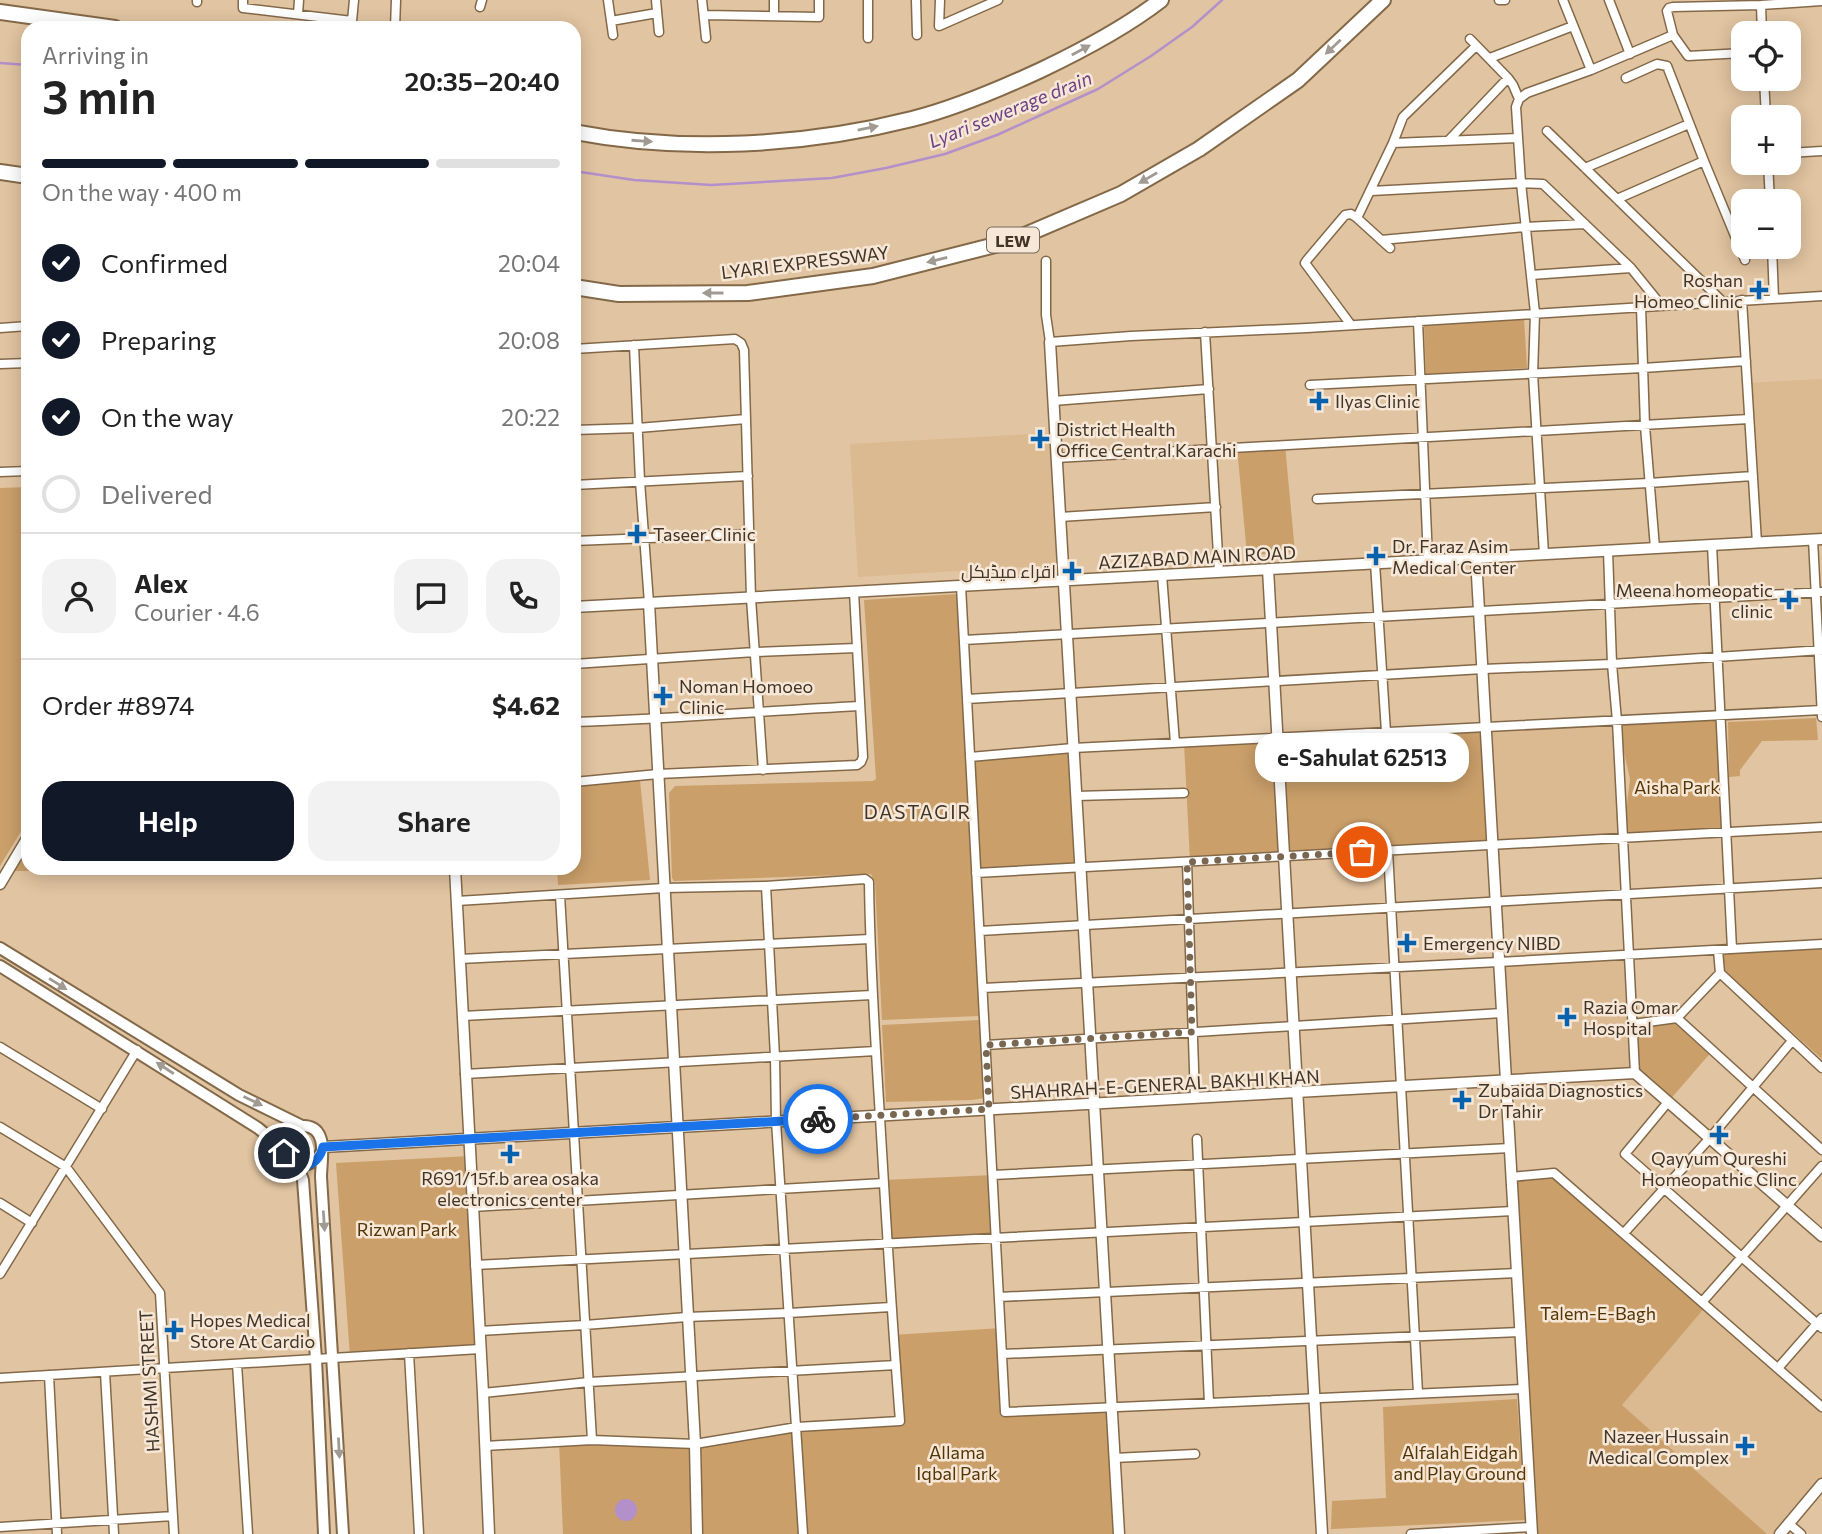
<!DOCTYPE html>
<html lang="en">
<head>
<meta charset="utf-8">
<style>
  :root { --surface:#fff; --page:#f2f2f2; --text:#222; --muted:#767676; --line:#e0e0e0; --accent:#111827 }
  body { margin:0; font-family:Commissioner,Cairo,sans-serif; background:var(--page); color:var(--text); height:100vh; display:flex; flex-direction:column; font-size:26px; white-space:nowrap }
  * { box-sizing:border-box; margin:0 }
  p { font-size:23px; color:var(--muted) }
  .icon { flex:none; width:38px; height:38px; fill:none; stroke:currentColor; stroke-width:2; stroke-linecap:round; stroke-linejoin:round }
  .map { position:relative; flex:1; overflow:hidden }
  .drawer { position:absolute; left:21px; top:21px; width:560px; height:854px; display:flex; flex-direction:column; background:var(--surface); border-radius:21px; box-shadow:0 4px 18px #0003 }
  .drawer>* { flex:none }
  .tools { position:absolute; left:1731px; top:21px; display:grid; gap:14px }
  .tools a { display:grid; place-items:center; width:70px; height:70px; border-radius:14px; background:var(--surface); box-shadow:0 4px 18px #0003; font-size:35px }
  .pin { position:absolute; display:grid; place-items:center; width:60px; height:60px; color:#fff; margin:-30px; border:4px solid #fff; border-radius:50%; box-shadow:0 2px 7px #0007 }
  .courier { position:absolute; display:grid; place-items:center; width:70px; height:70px; margin:-35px; border:5px solid #1a73e8; border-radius:50%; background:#fff; color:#222; box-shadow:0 2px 9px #0007 }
  .bubble { position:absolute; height:49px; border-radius:21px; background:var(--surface); box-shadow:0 4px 18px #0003; font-size:23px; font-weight:600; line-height:49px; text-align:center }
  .headline em { font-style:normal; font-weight:600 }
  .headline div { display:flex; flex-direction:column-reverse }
  .headline { display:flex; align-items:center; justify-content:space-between; height:119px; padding:0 21px }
  h1 { font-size:46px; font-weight:600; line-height:52px }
  .bar { display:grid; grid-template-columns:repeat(4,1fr); gap:10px 7px; align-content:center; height:84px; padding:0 21px }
  .bar i { height:9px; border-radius:5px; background:var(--line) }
  .bar .current { background:var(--accent) }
  .bar p { grid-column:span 4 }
  .line { display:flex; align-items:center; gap:18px; padding:0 21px; border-top:2px solid var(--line) }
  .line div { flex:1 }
  .round { display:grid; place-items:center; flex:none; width:74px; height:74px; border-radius:21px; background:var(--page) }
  ol { padding:0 21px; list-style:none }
  li { display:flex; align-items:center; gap:21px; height:77px }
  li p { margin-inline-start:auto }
  li .icon { padding:7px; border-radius:50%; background:var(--accent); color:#fff; stroke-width:4 }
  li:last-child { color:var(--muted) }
  li i { width:38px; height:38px; border:4px solid var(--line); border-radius:50% }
  .action { display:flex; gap:14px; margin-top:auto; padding:14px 21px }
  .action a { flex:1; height:80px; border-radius:21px; background:var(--accent); color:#fff; font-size:28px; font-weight:600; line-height:80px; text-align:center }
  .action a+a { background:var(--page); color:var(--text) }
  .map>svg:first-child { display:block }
  .built { fill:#dbb991 }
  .green { fill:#ca9f6a }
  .water { fill:#b390ca }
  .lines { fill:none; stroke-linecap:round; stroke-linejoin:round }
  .stream { stroke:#b390ca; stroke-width:2.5 }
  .minor-casing { stroke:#846949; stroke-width:11 }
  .tertiary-casing { stroke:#846949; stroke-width:13 }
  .secondary-casing { stroke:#846949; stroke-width:14 }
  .motorway-casing { stroke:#846949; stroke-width:18 }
  .minor { stroke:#fff; stroke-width:8 }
  .tertiary { stroke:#fff; stroke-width:10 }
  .secondary { stroke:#fff; stroke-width:10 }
  .motorway { stroke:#fff; stroke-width:14 }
  .oneway { fill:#a09a93 }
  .done { stroke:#796752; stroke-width:7; stroke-dasharray:0 12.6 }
  .route { stroke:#1a73e8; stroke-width:9 }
  .poi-dot { fill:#0662af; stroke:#f6e7d6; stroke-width:2.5 }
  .labels { text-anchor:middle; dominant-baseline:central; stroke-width:5; stroke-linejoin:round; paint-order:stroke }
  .shield { fill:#f6e7d6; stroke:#776a5c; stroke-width:2 }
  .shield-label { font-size:16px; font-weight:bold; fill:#413527 }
  .street-label { font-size:18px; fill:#413527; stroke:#f6e7d6 }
  .poi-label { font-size:18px; fill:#413527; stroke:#f6e7d6; text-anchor:start }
  .park-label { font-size:18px; fill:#533506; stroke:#f6e7d6 }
  .water-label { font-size:19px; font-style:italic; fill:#6d4086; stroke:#f6e7d6 }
  .neighbourhood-label { font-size:19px; letter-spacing:2px; fill:#413527; stroke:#f6e7d6 }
</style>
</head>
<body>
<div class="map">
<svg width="1822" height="1534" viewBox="0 0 1822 1534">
  <rect width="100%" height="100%" fill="#e1c4a1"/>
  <path class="built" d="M1822 379V539L1757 543 1747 383Z
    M1049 433 1057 565 858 577 850 444Z
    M1617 721 1623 838 1493 845 1486 727Z
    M1629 955 1635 1073 1506 1080 1499 962Z
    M1707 1305 1822 1407V1485L1779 1534H1767L1621 1405Z"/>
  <path class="green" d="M1524 319 1527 368 1426 374 1424 326Z
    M1285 445 1295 552 1247 555 1237 447Z
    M28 487V820L0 866V488Z
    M957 594 979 1016 882 1020 875 882 871 874 674 881 672 878 669 793 675 786 873 781 876 779 864 600Z
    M1721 716 1727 832 1623 838 1630 779 1617 721Z
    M1816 718 1818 740 1762 741 1740 770V776L1729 777 1728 722Z
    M1486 727 1493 845 1190 861 1184 743Z
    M1073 748 1080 868 976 873 970 757Z
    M640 780 650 880 558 885 557 868H574V784Z
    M28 848V868L444 869 14 871Z
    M1822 949V1059L1725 972 1723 953Z
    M1677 1018 1713 1050 1668 1102 1635 1073 1633 1024Z
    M979 1020 985 1098 972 1100 886 1102 882 1025Z
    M470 1156 480 1349 350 1357 336 1163Z
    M1554 1173 1707 1305 1622 1405 1767 1534H1532L1511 1177Z
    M993 1175 996 1238 887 1244 884 1180Z
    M1001 1328 1005 1412 1111 1407 1118 1534H563L559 1441 695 1444 797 1427 899 1421 893 1335Z
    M1517 1399 1525 1520 1331 1529 1332 1501 1386 1498 1383 1407Z"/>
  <path class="water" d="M615 1510a11 11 0 1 1 22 0a11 11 0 1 1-22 0Z"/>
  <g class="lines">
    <path class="stream" d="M0 63 28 65
      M574 171 634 180 711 185 832 178 886 168 945 154 997 135 1098 89 1151 56 1192 27 1222 0"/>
    <defs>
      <path id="minor" d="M243 0V8L352 21 354 0
        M608 0 613 35
        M656 0 659 32
        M702 0 706 38
        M774 0V16
        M868 0V38
        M916 0 917 35
        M940 0 939 26 998 0
        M1499 0H1505
        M1563 0 1591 70
        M1609 0 1630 54
        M197 2V0
        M1761 5 1762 33
        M480 7 482 0
        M298 14 299 0
        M704 15 819 17V0
        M611 21 657 13
        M395 28 396 0
        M1673 35 1667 11 1669 8 1673 7 1761 5 1822 1
        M1470 39 1508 78 1513 85 1519 99
        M1490 58 1573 26
        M1626 78 1657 64 1667 66 1704 161
        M1764 79 1766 117
        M1547 131 1724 303
        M1449 140 1508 78
        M1393 143 1518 138
        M1788 153 1822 151
        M1768 163 1770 201
        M1585 168 1689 124
        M1371 191 1521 183 1543 184 1631 268 1661 305
        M1617 199 1704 161 1745 260
        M1381 240 1525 227 1585 224
        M1772 247 1774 299
        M1390 248 1357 218 1393 143 1403 117 1476 46
        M1046 261V315L1050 342 1131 336 1307 328 1822 296
        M1531 275 1631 268
        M1742 300 1757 543
        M1641 307 1645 426 1655 548
        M1418 321 1428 560
        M1351 325 1305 263 1307 260 1345 215 1351 214 1357 218
        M0 328 28 326
        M1205 332 1219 572
        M634 345 640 481 649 603
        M574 349 735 339 741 343 744 350 751 598 763 770
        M0 364 28 363
        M1310 385 1643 368 1746 361
        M1053 401 1209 389
        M574 430 638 428 746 419
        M1056 458 1749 419
        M0 472 28 471
        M574 485 748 476
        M1317 499 1649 483 1753 476
        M1060 517 1216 507
        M1813 539 1822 717
        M574 541 749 534
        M1712 545 1732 949
        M1608 551 1612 664 1617 721 1635 1073
        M1544 554 1533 374 1535 313 1521 183 1516 107 1519 99 1527 93 1591 70 1673 35 1688 56 1743 53
        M1375 563 1386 732
        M1162 575 1175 743
        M961 586 1005 1412 1523 1389
        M964 640 1822 592
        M574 664 755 652 856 648
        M967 699 1483 669 1612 664 1822 650
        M574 722C669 719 764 711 859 706
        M970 757 1073 748 1822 710
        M574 782 658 774 857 765 861 762 863 757 854 592
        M1076 796 1184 793
        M1388 851 1418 1393
        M1187 862 1195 1098
        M976 873 1822 827
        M560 895 592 1440
        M457 901 664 888 766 886 775 1057 776 1121 803 1534
        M980 931 1822 883
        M1718 950 1720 973 1822 1068
        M460 959 870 939
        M983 988 1499 962 1822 944
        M463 1016 872 995
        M1677 1018 1720 973
        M1633 1024 1677 1018 1822 1150
        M986 1045 1502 1013
        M0 1047 102 1109
        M465 1074 876 1051
        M1668 1102 1625 1154 1822 1328
        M0 1127 66 1167 160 1293 174 1534
        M1197 1139 1209 1403
        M993 1175 1510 1148
        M1511 1177 1554 1173 1822 1407
        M0 1203 32 1223
        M472 1207 884 1183
        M1624 1233 1710 1138 1792 1041
        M475 1265 1513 1211
        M0 1274 137 1050
        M999 1297 1517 1273
        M1703 1301 1822 1166
        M479 1331 585 1325 687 1317 789 1313 891 1307
        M409 1353 419 1534
        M1002 1354 1520 1332
        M237 1364 248 1534
        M1778 1368 1822 1318
        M105 1372 114 1534
        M49 1375 57 1534
        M0 1378 480 1349
        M483 1393 589 1382 896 1365
        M485 1446 592 1440 695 1444 797 1427 900 1421C892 1320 886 1219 880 1117 875 1039 870 961 869 882L865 879 766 886
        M1114 1458 1195 1454
        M1788 1523 1801 1534
        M0 1527 173 1516
        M1411 1534 1531 1527"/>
      <path id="tertiary" d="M1050 342 1119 1534
        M1476 558 1532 1534
        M1268 569 1322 1534
        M649 603 695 1444 697 1534
        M574 607 1822 539
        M455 868 483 1393 489 1534
        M0 884 28 837
        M323 1147 1635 1073 1822 1236
        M1780 1534 1822 1484"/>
      <path id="secondary" d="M0 948 239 1095 302 1126
        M0 966 258 1128 282 1148
        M321 1153C305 1179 272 1158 286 1135 290 1129 297 1125 305 1126 329 1128 321 1160 321 1177L343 1534
        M292 1163 300 1172 303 1180 316 1359 324 1534"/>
      <path id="motorway" d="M0 12 115 28
        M574 132C683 153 805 146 912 119 956 108 1000 89 1041 70 1083 50 1125 28 1161 0
        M0 172 28 176
        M574 287 619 294 748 293 873 276 1011 241 1121 194 1199 149 1298 80 1383 0"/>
    </defs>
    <use href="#minor" class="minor-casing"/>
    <use href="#tertiary" class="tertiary-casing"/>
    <use href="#secondary" class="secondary-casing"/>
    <use href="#motorway" class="motorway-casing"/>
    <use href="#minor" class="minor"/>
    <use href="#tertiary" class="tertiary"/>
    <use href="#secondary" class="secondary"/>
    <use href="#motorway" class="motorway"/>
  </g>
  <defs><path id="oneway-solid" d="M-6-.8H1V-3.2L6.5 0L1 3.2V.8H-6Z" transform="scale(1.75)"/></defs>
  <g class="oneway">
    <use href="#oneway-solid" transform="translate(1333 47) rotate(137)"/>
    <use href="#oneway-solid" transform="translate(1081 50) rotate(-28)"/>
    <use href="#oneway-solid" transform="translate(868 128) rotate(-11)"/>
    <use href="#oneway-solid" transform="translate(642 141) rotate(4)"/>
    <use href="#oneway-solid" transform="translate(1148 178) rotate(150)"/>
    <use href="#oneway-solid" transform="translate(937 260) rotate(166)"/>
    <use href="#oneway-solid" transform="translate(713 293) rotate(180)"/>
    <use href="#oneway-solid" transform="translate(58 984) rotate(32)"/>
    <use href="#oneway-solid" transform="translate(165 1068) rotate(-147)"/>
    <use href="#oneway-solid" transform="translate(253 1101) rotate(26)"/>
    <use href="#oneway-solid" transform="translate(324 1221) rotate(86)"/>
    <use href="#oneway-solid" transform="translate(339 1448) rotate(87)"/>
  </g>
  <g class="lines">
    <path class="done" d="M818 1119 989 1109 986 1045 1192 1032 1187 862 1362 852"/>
    <path class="route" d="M284 1153C296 1173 318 1168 323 1147L818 1119"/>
  </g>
  <g class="poi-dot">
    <path d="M1755.5 279.5h7v7h7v7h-7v7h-7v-7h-7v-7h7z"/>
    <path d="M1315.5 390.5h7v7h7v7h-7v7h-7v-7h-7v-7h7z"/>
    <path d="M1036.5 428.5h7v7h7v7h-7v7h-7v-7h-7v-7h7z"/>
    <path d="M633.5 523.5h7v7h7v7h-7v7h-7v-7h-7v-7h7z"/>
    <path d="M1372.5 545.5h7v7h7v7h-7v7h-7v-7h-7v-7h7z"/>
    <path d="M1068.5 560.5h7v7h7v7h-7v7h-7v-7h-7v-7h7z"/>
    <path d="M1785.5 589.5h7v7h7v7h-7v7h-7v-7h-7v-7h7z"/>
    <path d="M659.5 685.5h7v7h7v7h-7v7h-7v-7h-7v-7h7z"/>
    <path d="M1403.5 932.5h7v7h7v7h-7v7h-7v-7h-7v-7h7z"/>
    <path d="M1563.5 1006.5h7v7h7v7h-7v7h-7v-7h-7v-7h7z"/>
    <path d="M1458.5 1089.5h7v7h7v7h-7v7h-7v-7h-7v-7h7z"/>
    <path d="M1715.5 1124.5h7v7h7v7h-7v7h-7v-7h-7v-7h7z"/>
    <path d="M506.5 1143.5h7v7h7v7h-7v7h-7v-7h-7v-7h7z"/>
    <path d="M170.5 1319.5h7v7h7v7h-7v7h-7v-7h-7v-7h7z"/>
    <path d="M1741.5 1435.5h7v7h7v7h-7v7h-7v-7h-7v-7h7z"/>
  </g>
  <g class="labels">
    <rect class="shield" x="987" y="227.5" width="52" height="25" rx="5"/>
    <g class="shield-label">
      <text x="1013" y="240">LEW</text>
    </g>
    <g class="street-label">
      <text transform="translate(805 262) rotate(-7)">LYARI EXPRESSWAY</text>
      <text transform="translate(1197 557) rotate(-3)">AZIZABAD MAIN ROAD</text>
      <text transform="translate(1165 1084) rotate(-3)">SHAHRAH-E-GENERAL BAKHI KHAN</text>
      <text transform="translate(149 1381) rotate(-93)">HASHMI STREET</text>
    </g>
    <g class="poi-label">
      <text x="1743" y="280" text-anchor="end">Roshan<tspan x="1743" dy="21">Homeo Clinic</tspan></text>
      <text x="1335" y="401">Ilyas Clinic</text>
      <text x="1056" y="429">District Health<tspan x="1056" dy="21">Office Central Karachi</tspan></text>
      <text x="653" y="534">Taseer Clinic</text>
      <text x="1392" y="546">Dr. Faraz Asim<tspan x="1392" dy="21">Medical Center</tspan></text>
      <text x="1056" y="571" text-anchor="end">اقراء میڈیکل</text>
      <text x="1773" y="590" text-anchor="end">Meena homeopatic<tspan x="1773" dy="21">clinic</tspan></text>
      <text x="679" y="686">Noman Homoeo<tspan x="679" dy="21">Clinic</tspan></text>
      <text x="1423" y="943">Emergency NIBD</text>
      <text x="1583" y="1007">Razia Omar<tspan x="1583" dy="21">Hospital</tspan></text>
      <text x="1478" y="1090">Zubaida Diagnostics<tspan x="1478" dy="21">Dr Tahir</tspan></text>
      <text x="1719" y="1158" text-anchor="middle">Qayyum Qureshi<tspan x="1719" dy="21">Homeopathic Clinc</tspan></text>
      <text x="510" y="1178" text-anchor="middle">R691/15f.b area osaka<tspan x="510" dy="21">electronics center</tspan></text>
      <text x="190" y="1320">Hopes Medical<tspan x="190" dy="21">Store At Cardio</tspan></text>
      <text x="1729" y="1436" text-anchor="end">Nazeer Hussain<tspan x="1729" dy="21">Medical Complex</tspan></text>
    </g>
    <g class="park-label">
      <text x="1677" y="787">Aisha Park</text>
      <text x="407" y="1229">Rizwan Park</text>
      <text x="1598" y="1313">Talem-E-Bagh</text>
      <text x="957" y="1452">Allama<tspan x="957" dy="21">Iqbal Park</tspan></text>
      <text x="1460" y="1452">Alfalah Eidgah<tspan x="1460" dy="21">and Play Ground</tspan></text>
    </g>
    <g class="water-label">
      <text transform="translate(1010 109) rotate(-22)">Lyari sewerage drain</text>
    </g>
    <g class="neighbourhood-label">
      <text x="918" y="811">DASTAGIR</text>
    </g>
  </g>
</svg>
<div class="tools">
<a><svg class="icon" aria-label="locate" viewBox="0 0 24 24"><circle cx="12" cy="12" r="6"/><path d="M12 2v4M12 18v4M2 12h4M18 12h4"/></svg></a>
<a>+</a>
<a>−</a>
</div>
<div class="pin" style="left:1362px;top:852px;background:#ea580c"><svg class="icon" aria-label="bag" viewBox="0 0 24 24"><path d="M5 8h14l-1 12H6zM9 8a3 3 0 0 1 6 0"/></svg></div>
<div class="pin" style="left:284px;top:1153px;background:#1f2937"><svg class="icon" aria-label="home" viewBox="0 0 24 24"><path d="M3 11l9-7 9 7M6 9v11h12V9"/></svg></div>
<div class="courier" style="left:818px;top:1119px"><svg class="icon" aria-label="bike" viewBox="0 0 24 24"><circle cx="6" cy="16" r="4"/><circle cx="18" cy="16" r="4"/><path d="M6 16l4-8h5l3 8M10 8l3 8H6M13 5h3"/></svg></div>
<div class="bubble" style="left:1255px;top:733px;width:214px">e-Sahulat 62513</div>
<section class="drawer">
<div class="headline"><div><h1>3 min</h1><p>Arriving in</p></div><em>20:35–20:40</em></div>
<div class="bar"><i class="current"></i><i class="current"></i><i class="current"></i><i></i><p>On the way · 400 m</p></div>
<ol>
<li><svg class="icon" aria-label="check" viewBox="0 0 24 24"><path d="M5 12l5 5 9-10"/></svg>Confirmed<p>20:04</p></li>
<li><svg class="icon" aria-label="check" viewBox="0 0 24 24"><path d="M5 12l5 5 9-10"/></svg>Preparing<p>20:08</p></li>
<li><svg class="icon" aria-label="check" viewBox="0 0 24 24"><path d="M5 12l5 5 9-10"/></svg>On the way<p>20:22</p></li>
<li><i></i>Delivered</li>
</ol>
<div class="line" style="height:126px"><a class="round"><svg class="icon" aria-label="person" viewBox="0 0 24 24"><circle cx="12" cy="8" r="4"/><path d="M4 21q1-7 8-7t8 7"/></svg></a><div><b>Alex</b><p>Courier · 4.6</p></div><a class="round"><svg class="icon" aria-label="chat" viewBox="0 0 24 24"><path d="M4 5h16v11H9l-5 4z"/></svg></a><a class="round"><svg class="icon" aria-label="phone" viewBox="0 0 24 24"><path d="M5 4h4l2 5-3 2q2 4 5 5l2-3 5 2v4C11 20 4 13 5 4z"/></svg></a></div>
<div class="line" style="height:91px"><div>Order #8974</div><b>$4.62</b></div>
<div class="action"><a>Help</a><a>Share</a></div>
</section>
</div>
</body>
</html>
